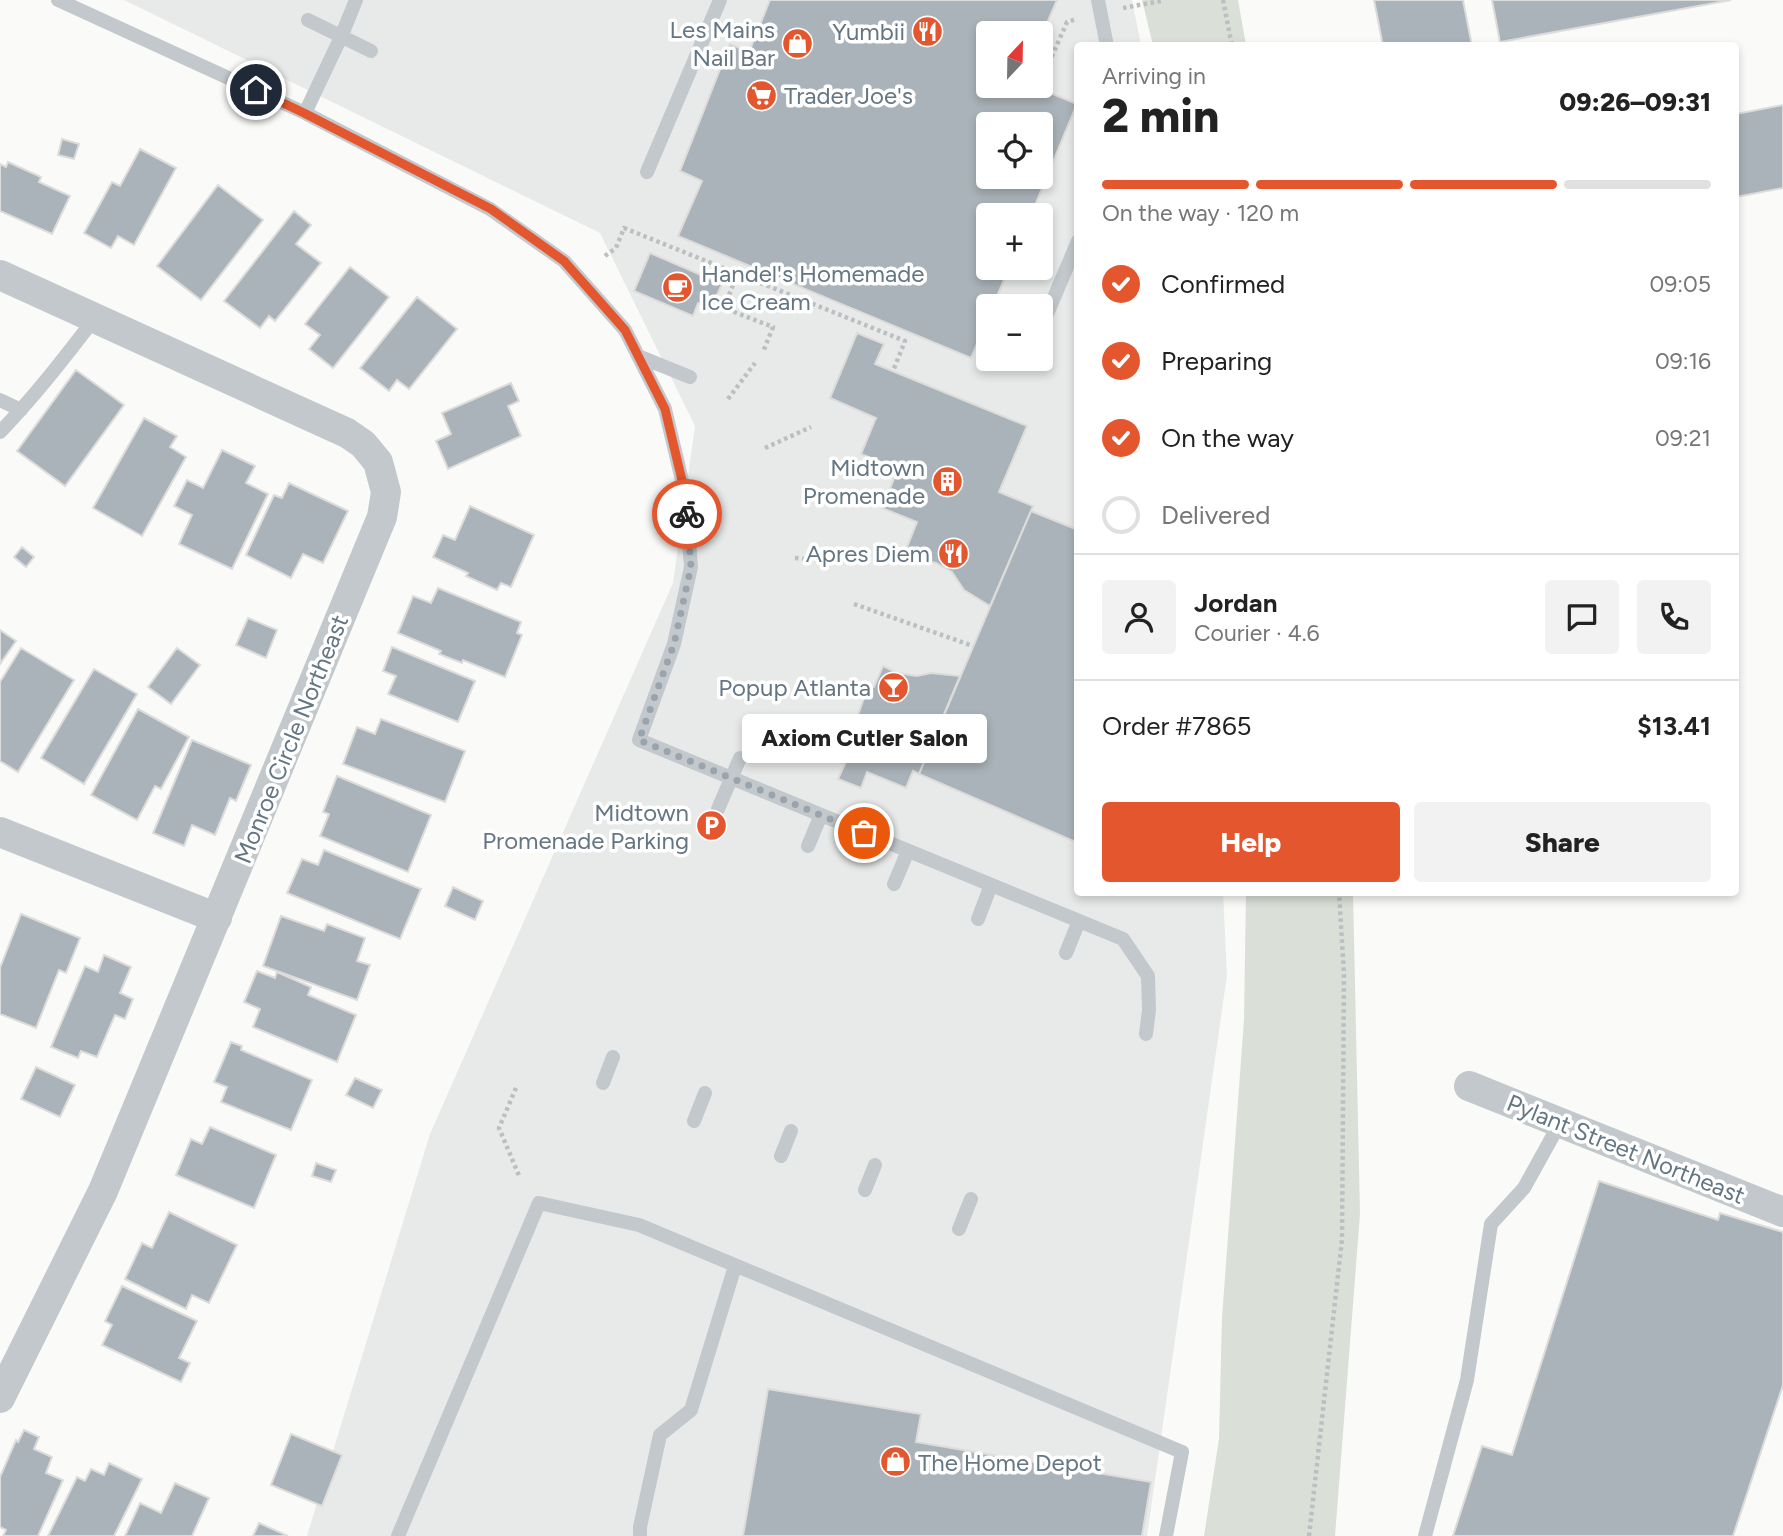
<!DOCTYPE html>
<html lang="en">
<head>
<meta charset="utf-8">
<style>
  :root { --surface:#fff; --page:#f2f2f2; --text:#222; --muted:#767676; --line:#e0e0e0; --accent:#e4572e }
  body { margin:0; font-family:Figtree,sans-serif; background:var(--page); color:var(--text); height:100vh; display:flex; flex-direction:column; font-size:26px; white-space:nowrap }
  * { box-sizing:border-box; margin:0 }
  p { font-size:23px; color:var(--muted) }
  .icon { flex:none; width:38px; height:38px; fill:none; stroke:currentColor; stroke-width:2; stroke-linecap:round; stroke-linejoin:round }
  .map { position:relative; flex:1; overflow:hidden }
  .panel { position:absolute; left:1074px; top:42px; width:665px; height:854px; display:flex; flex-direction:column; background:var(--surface); border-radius:7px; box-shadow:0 4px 10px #0003 }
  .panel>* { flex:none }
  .needle { width:46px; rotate:22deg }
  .fabs { position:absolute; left:976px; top:21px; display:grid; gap:14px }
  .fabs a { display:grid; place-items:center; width:77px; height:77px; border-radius:7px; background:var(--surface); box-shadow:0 4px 10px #0003; font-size:35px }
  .pin { position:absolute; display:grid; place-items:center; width:60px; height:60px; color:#fff; margin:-30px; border:4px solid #fff; border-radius:50%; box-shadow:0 2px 7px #0007 }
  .courier { position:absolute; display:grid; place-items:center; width:70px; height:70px; margin:-35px; border:5px solid #e4572e; border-radius:50%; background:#fff; color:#222; box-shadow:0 2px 9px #0007 }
  .bubble { position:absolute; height:49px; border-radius:7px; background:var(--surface); box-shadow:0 4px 10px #0003; font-size:23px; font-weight:800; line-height:49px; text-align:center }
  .overview em { font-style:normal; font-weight:800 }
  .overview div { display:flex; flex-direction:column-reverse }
  .overview { display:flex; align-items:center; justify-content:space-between; height:119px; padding:0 28px }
  h1 { font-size:46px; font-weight:800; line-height:52px }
  .bar { display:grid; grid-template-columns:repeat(4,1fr); gap:10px 7px; align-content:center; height:84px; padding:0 28px }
  .bar i { height:9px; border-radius:5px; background:var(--line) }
  .bar .selected { background:var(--accent) }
  .bar p { grid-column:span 4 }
  .line { display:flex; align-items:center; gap:18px; padding:0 28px; border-top:2px solid var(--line) }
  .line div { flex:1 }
  .round { display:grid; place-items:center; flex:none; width:74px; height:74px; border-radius:7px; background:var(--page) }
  ol { padding:0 28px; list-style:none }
  li { display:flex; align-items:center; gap:21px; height:77px }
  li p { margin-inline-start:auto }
  li .icon { padding:7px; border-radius:50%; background:var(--accent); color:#fff; stroke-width:4 }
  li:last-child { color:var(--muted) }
  li i { width:38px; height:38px; border:4px solid var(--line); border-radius:50% }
  .button { display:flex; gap:14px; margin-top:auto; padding:14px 28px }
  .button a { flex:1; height:80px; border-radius:7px; background:var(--accent); color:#fff; font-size:28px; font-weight:800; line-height:80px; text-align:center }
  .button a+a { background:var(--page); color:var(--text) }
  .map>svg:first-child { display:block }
  .built { fill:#e8e9e9; fill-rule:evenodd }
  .green { fill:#dadfd7 }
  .building { fill:#aab3b9; stroke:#dcdcda; stroke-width:2; fill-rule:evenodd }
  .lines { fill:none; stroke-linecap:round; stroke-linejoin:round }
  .path { stroke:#bbbfc2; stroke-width:4.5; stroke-dasharray:3.5 3.5; stroke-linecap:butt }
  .service { stroke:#c3c8cc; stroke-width:14 }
  .minor { stroke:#c3c8cc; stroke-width:30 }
  .done { stroke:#99a4ac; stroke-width:7; stroke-dasharray:0 12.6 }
  .route { stroke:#e4572e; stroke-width:9 }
  .labels { text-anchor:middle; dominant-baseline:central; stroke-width:7; stroke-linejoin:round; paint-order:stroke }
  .poi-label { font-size:24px; fill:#657683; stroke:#fff; text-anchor:end }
  .street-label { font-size:24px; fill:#657683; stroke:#fff }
</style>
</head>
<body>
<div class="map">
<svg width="1783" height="1536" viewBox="0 0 1783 1536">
  <rect width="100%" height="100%" fill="#fafaf8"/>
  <path class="built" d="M124 0H1132L1141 45 1078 46V892L1223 893 1227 975 1147 1536H307L430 1134 673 583 695 426 600 233ZM989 33H1041V86H989ZM989 124H1041V177H989ZM989 215H1041V268H989ZM989 306H1041V359H989Z"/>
  <path class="green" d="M1142 0H1238L1246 45H1153Z
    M1246 893H1353L1360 1214 1335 1536H1204L1219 1439 1222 1318 1244 1020Z"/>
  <path class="building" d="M770 0H1057L1041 37V33H989V86H1034L1077 104 1031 215H989V268H1009L993 306H989V316L971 358 678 236 702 181 680 171 730 44 749 52ZM989 124H1041V177H989Z
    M1374 0H1463L1472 46H1383Z
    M1492 0H1731L1500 42Z
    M1783 105V188L1736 197V114Z
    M62 139 79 144 74 159 58 155Z
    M140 149 176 168 134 245 118 236 111 248 84 233 112 182 120 186Z
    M8 162 41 177 39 182 70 196 52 234 0 211V164L6 167Z
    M218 185 263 220 201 300 157 266Z
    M294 211 311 225 296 244 321 263 275 321 269 316 260 328 224 301Z
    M650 253 722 284 711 308 698 303 693 316 634 291Z
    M350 267 389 297 333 368 309 349 320 335 305 324Z
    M417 297 457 329 409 389 397 380 389 391 360 368Z
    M857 333 884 344 875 364 1027 426 999 492 1033 506 990 606 964 590 952 572 936 563 920 559 902 560 917 522 882 508 898 469 861 454 876 418 830 398Z
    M76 370 124 405 65 486 17 451Z
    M511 383 519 401 508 406 521 436 448 469 436 441 451 434 442 413Z
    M144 418 177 436 170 447 186 457 142 536 93 508Z
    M222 450 255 466 246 483 268 494 232 569 179 544 192 515 174 506 187 480 203 488Z
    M289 483 348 511 323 563 303 554 291 578 246 555 274 495 282 498Z
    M470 506 534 535 511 587 501 583 497 590 466 576 468 573 433 557 443 535 455 540Z
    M1031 511 1078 530V843L919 774Z
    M22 547 34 557 26 567 14 557Z
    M438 588 521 622 517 633 522 635 505 677 463 660 462 663 439 654 441 651 398 633 413 596 431 603Z
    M248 618 277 630 266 658 236 645Z
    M0 630 16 641 0 664Z
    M392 647 475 681 458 722 388 694 396 676 383 671Z
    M21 648 74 680 18 772 0 761V682Z
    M177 648 200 665 171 704 148 687Z
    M883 666 897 673 917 676 931 673 960 676 919 774 913 771 906 788 867 772 861 788 838 779 845 764 835 760 852 722 855 724 868 686 874 687Z
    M94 669 137 694 84 784 41 758Z
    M138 709 189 737 161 789 155 786 137 820 91 795Z
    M381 719 465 751 445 802 343 764 357 727 375 734Z
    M192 740 251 765 236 801 230 798 215 835 192 825 184 846 153 833Z
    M337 776 431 815 408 872 320 836 329 814 323 812Z
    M324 850 421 889 400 939 287 893 302 859 318 865Z
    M453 887 483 901 475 920 445 906Z
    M21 914 80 938 66 973 59 970 36 1028 0 1014V968Z
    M281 916 324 931 327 924 365 938 357 961 370 965 357 1000 263 966Z
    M104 955 131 967 120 993 133 999 125 1019 115 1015 97 1057 81 1051 78 1058 51 1047 85 966 98 972Z
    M257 971 275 978 277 972 311 987 308 995 356 1015 337 1062 253 1027 260 1009 244 1002Z
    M231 1042 242 1046 241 1050 312 1080 291 1130 221 1102 227 1087 214 1082Z
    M36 1067 75 1085 60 1117 21 1099Z
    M355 1078 382 1090 373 1108 346 1095Z
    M210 1127 276 1155 254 1208 176 1175 191 1139 202 1144Z
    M316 1163 336 1170 331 1182 312 1176Z
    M1599 1181 1718 1220 1720 1213 1783 1232V1385L1733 1536H1453L1482 1446 1512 1455Z
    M169 1212 237 1245 209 1303 192 1295 186 1309 125 1279 142 1243 152 1248Z
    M122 1286 197 1321 179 1358 190 1363 181 1382 102 1345 112 1325 105 1321Z
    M768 1389 921 1414 916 1442 1151 1482 1142 1536H743Z
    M24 1430 39 1437 34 1449 52 1457 46 1473 63 1480 38 1536H3L6 1530 0 1527V1477L16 1440 18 1442Z
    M291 1434 342 1455 322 1506 271 1485Z
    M109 1463 142 1479 114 1536H48L77 1477 85 1481 91 1469 104 1475Z
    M175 1483 209 1498 192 1536H125L140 1503 161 1513Z
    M259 1523 288 1536H253Z"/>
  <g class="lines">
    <path class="path" d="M1223 0 1232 46
      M1123 8 1161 1
      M1041 74 1045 72 1067 22 1077 19
      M605 256 616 248 624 228 905 341 893 371
      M738 272 724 308 773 327 763 352
      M728 399 755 363
      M765 448 811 427
      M795 558 844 563
      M854 604 973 646
      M516 1088 499 1128 520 1178
      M1309 1536 1342 1239 1344 974 1339 892"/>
    <path class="service" d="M58 0 305 113 490 209 564 261 625 330 665 409 685 493 691 567 674 644 639 740 1123 939 1148 976 1149 1010 1146 1034
      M1098 0 1107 46
      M308 20 371 51
      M305 113 341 37 356 0
      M647 172 720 0
      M1044 321 1078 241
      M638 356 690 377
      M0 400 21 410
      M0 432C35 396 65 357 95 318
      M718 809 740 758
      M808 846 821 815
      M894 884 908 851
      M978 919 991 885
      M1066 953 1079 921
      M603 1083 613 1057
      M694 1121 705 1093
      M781 1156 791 1131
      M865 1190 875 1165
      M959 1229 971 1199
      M398 1536 539 1203 639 1225 1182 1452 1166 1536
      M640 1536V1527L660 1435 691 1410 735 1266
      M1425 1536 1467 1380 1491 1224 1524 1188 1560 1123"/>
    <path class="minor" d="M0 275 347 433 363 444 378 462 386 492 382 517 103 1191 0 1398
      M0 832 217 918
      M1469 1086 1783 1212"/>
  </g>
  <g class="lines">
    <path class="done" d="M687 514 691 567 674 644 639 740 864 833"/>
    <path class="route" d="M256 90 304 113 491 209 564 261 625 330 665 409 685 493 687 514"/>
  </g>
  <defs>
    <symbol id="restaurant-disc" viewBox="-11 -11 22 22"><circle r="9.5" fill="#e4572e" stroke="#fff"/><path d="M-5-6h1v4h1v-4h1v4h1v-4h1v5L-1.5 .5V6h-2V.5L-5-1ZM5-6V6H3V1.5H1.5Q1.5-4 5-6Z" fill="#fff"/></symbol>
    <symbol id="shop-disc" viewBox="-11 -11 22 22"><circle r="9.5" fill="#e4572e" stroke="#fff"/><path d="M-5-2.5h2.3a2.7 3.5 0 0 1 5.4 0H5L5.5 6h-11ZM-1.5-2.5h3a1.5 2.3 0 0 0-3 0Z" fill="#fff"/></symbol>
    <symbol id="supermarket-disc" viewBox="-11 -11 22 22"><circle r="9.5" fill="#e4572e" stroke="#fff"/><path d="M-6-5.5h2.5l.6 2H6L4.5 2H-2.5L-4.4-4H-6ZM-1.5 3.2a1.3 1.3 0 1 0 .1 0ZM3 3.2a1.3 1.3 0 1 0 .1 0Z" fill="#fff"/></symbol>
    <symbol id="cafe-disc" viewBox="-11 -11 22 22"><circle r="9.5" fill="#e4572e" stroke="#fff"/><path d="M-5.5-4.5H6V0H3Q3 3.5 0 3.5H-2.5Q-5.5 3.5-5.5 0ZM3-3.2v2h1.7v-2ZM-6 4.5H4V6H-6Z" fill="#fff"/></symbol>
    <symbol id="building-disc" viewBox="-11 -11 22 22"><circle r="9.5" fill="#e4572e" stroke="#fff"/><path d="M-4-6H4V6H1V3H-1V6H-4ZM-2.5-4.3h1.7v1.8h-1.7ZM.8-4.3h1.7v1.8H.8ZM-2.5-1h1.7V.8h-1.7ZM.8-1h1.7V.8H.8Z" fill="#fff"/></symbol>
    <symbol id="bar-disc" viewBox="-11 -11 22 22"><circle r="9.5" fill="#e4572e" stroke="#fff"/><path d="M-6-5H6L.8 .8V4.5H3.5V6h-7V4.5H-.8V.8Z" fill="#fff"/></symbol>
    <symbol id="parking-disc" viewBox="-11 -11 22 22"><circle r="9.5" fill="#e4572e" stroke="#fff"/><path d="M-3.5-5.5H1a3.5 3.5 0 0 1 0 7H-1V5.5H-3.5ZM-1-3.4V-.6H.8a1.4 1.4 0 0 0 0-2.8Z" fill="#fff"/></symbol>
  </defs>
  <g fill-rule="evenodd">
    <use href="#restaurant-disc" x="910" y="14" width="35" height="35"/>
    <use href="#shop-disc" x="780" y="26" width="35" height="35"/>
    <use href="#supermarket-disc" x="744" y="78" width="35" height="35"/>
    <use href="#cafe-disc" x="660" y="270" width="35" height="35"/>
    <use href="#building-disc" x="930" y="464" width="35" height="35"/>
    <use href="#restaurant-disc" x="936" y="536" width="35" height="35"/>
    <use href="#bar-disc" x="876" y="670" width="35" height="35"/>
    <use href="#parking-disc" x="694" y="808" width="35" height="35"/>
    <use href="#shop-disc" x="878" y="1444" width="35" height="35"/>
  </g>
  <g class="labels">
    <g class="poi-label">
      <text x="775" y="29">Les Mains<tspan x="775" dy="28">Nail Bar</tspan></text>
      <text x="905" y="31">Yumbii</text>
      <text x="784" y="95" text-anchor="start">Trader Joe's</text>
      <text x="701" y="273" text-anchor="start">Handel's Homemade<tspan x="701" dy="28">Ice Cream</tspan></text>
      <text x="925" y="467">Midtown<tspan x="925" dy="28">Promenade</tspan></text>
      <text x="930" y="553">Apres Diem</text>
      <text x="871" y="687">Popup Atlanta</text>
      <text x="689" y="812">Midtown<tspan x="689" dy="28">Promenade Parking</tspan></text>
      <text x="918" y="1462" text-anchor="start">The Home Depot</text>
    </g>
    <g class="street-label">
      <text transform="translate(291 739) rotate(-68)">Monroe Circle Northeast</text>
      <text transform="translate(1626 1149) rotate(22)">Pylant Street Northeast</text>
    </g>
  </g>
</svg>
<div class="fabs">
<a><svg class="needle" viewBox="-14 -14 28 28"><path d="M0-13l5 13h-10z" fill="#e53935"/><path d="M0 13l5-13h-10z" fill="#767676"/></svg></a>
<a><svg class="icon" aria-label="locate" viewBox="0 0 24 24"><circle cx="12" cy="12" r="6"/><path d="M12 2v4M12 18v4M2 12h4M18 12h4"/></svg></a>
<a>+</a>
<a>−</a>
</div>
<div class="pin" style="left:864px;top:833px;background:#ea580c"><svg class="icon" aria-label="bag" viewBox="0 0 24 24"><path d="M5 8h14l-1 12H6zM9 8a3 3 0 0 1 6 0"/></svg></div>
<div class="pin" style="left:256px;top:90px;background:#1f2937"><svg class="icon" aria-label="home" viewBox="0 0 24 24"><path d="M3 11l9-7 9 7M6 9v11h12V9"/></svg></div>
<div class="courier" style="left:687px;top:514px"><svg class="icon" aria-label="bike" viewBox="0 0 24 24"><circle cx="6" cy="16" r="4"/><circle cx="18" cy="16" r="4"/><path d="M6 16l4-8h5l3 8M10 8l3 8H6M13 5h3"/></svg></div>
<div class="bubble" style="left:742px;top:714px;width:245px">Axiom Cutler Salon</div>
<section class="panel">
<div class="overview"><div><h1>2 min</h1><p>Arriving in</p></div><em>09:26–09:31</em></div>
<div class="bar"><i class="selected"></i><i class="selected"></i><i class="selected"></i><i></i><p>On the way · 120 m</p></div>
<ol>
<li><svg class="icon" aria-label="check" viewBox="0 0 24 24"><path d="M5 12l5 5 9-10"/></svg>Confirmed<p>09:05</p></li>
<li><svg class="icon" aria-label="check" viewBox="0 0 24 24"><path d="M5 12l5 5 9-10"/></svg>Preparing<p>09:16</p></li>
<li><svg class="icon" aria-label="check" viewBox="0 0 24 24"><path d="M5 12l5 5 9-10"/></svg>On the way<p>09:21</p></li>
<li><i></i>Delivered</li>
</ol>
<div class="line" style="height:126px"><a class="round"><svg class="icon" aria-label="person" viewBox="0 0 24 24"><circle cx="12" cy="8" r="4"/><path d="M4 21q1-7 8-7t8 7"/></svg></a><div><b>Jordan</b><p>Courier · 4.6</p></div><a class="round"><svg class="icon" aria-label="chat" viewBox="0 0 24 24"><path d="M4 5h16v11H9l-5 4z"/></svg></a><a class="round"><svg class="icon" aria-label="phone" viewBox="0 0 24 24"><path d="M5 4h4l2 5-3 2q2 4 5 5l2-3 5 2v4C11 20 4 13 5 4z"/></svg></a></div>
<div class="line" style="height:91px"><div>Order #7865</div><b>$13.41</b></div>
<div class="button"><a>Help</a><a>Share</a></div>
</section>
</div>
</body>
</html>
